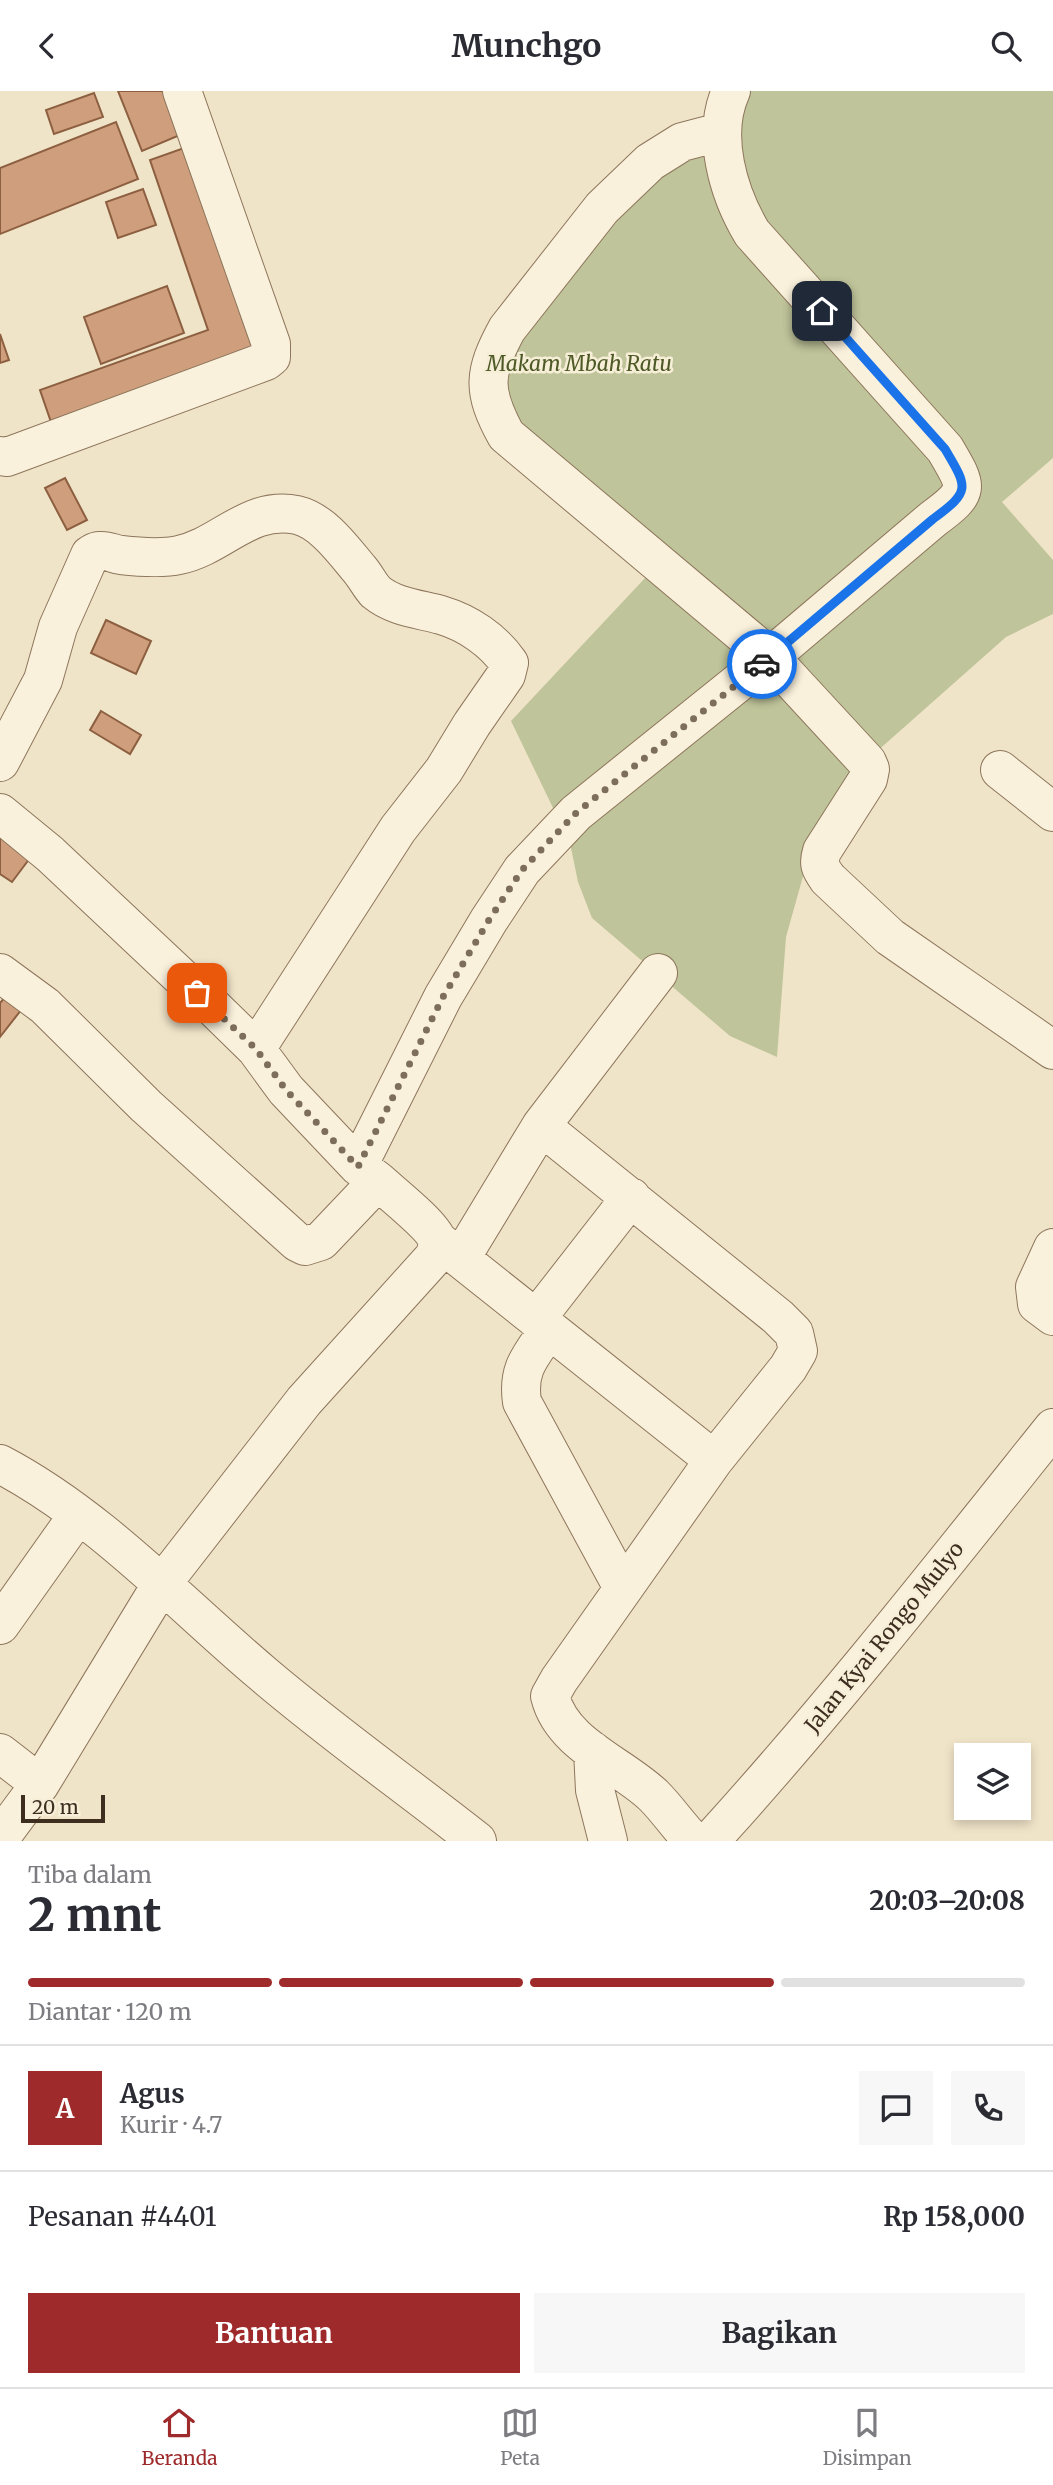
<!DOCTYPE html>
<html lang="id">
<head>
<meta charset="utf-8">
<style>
  :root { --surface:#fff; --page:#f7f7f7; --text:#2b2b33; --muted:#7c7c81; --line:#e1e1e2; --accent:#9e2a2b }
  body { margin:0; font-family:Merriweather,serif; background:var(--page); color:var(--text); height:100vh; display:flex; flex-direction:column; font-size:26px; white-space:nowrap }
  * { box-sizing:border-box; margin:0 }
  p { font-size:23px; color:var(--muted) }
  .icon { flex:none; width:38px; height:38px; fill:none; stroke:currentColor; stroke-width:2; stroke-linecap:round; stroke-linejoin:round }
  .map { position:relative; height:1750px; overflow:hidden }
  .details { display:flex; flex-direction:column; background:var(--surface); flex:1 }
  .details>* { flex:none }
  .fabs { position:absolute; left:954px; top:1652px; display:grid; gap:14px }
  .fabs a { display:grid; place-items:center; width:77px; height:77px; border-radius:0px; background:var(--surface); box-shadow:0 4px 10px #0003; font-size:35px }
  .scale { position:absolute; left:21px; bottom:18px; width:84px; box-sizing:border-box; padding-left:7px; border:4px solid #3d2e20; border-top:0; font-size:19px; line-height:24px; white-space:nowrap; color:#3d2e20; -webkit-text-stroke:5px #f7eed8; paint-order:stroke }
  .pin { position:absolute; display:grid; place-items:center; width:60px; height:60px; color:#fff; margin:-30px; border-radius:14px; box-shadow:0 4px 10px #0006 }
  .courier { position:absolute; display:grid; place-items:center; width:70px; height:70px; margin:-35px; border:5px solid #1a73e8; border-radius:50%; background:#fff; color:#222; box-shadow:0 2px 9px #0007 }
  .overview em { font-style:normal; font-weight:700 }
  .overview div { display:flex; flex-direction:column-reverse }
  .overview { display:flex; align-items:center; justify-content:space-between; height:119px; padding:0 28px }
  h1 { font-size:46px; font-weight:700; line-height:52px }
  .bar { display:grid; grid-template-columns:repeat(4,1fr); gap:10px 7px; align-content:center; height:84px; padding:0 28px }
  .bar i { height:9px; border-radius:5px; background:var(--line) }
  .bar .active { background:var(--accent) }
  .bar p { grid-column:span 4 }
  .line { display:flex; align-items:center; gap:18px; padding:0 28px; border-top:2px solid var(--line) }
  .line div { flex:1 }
  .round { display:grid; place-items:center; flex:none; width:74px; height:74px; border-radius:0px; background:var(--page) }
  .action { display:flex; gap:14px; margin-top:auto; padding:14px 28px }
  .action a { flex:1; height:80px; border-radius:0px; background:var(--accent); color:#fff; font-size:28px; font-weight:700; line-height:80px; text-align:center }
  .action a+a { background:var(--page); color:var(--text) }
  header { display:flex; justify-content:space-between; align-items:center; height:91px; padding:0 28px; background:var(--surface); font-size:32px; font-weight:700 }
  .dock { display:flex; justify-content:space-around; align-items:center; height:98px; border-top:2px solid var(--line); background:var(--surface); font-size:19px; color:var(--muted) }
  .dock a { display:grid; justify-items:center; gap:4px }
  .dock .active { color:var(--accent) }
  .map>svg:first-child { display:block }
  .cemetery { fill:#bfc49a }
  .building { fill:#cf9f7d; stroke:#8d5f41; stroke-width:2 }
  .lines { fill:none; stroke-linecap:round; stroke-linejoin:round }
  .minor-casing { stroke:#8d765c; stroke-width:40 }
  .minor { stroke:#faf1dc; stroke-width:38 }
  .done { stroke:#7c6e5b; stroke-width:7; stroke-dasharray:0 12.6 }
  .route { stroke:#1a73e8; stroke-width:9 }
  .labels { text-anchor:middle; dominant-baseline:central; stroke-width:5; stroke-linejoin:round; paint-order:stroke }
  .park-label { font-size:21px; font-style:italic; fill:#4d5a26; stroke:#f7eed8 }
  .street-label { font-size:21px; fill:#3d2e20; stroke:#f7eed8 }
</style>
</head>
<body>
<header><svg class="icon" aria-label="back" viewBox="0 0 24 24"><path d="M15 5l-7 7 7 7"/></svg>Munchgo<svg class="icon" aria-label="search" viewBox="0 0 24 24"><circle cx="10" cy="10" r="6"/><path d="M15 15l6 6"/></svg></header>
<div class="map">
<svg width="1053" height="1750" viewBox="0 0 1053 1750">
  <rect width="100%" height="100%" fill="#f0e4c8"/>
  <path class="cemetery" d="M738 0H1053V367L1002 411 1053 469V523L1006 546 857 678 809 764 786 846 777 966 730 945 592 827 578 791 570 752 511 630 661 470 508 342 493 270 509 239Z"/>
  <path class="building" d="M118 0H163L180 44 142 60Z
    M94 2 103 26 54 43 46 19Z
    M116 31 138 88 0 143V77Z
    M184 57 255 262 52 334 40 299 208 239 150 69Z
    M143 98 156 134 118 147 106 111Z
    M167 195 184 242 101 273 84 226Z
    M0 243 9 269 0 272Z
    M65 387 87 429 67 439 45 397Z
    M106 529 151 550 136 583 91 562Z
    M101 620 141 644 130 663 90 639Z
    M0 738 33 763 12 791 0 783Z
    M9 901 25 914 0 946V912Z"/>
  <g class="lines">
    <defs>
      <path id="minor" d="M720 41 682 51 650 71 602 117 507 238C483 282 482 300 506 344L770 566 867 671 870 678 868 688 822 760C818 773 820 777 828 788L890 846 1053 959
        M0 365 7 366 266 270 271 266V253L182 0
        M0 671 43 589 58 536 90 464C95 461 95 460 100 460 107 459 114 463 121 464 139 466 161 468 179 464 222 455 249 414 297 424 323 430 344 460 360 479 366 486 370 495 376 501 394 516 419 518 441 524 468 532 493 549 509 572L506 584 472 633 444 679 398 738 256 958
        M1000 679 1053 721
        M0 722 50 763 213 916 256 958 286 999 358 1075 378 1090 321 1150 305 1155 297 1151 146 1015 45 915 0 882
        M541 1035 658 882
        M358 1075 443 906 489 829 522 779 576 722 770 566 933 428C971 400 968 397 945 358L752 142C728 102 711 44 731 0
        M437 1149 714 1369 559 1589 550 1605C562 1654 621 1673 654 1705 668 1719 679 1736 693 1750
        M1053 1157 1035 1196 1037 1213 1053 1225
        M461 1167 541 1035 778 1226 794 1242 798 1260 788 1277 714 1369
        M536 1228 631 1106
        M549 1238C531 1265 517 1277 522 1311L623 1497
        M0 1373C99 1425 178 1511 262 1582 331 1641 406 1694 477 1750
        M0 1534 78 1424
        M593 1660 595 1699 608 1750
        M0 1662 40 1693
        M0 1747 40 1693 161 1494 304 1310 434 1166C436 1161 438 1155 437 1149 433 1135 391 1102 378 1090
        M710 1750C830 1618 941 1477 1053 1337"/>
    </defs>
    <use href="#minor" class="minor-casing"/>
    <use href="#minor" class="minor"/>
  </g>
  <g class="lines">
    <path class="done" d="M197 902 256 958 286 999 358 1076 443 906 489 829 522 779 576 722 762 573"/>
    <path class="route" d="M762 573 933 428C971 400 968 397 945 358L822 220"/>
  </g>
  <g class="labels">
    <g class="park-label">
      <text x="579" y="272">Makam Mbah Ratu</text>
    </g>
    <g class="street-label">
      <text transform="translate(884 1546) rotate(-51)">Jalan Kyai Rongo Mulyo</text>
    </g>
  </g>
</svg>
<div class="fabs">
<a><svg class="icon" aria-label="layers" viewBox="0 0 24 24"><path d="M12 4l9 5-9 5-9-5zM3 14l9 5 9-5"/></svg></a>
</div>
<div class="scale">20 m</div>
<div class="pin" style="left:197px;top:902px;background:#ea580c"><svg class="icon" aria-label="bag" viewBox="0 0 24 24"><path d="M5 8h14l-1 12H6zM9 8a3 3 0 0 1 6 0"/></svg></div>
<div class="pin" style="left:822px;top:220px;background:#1f2937"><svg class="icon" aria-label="home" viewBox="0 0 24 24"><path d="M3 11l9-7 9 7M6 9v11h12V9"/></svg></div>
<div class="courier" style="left:762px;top:573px"><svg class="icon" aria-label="car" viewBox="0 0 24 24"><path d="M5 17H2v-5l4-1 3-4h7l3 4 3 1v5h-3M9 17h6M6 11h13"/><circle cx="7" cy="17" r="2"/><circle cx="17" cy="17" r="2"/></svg></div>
</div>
<section class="details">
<div class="overview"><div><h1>2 mnt</h1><p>Tiba dalam</p></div><em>20:03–20:08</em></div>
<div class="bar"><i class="active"></i><i class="active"></i><i class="active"></i><i></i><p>Diantar · 120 m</p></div>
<div class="line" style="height:126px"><b class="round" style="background:var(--accent);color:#fff">A</b><div><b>Agus</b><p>Kurir · 4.7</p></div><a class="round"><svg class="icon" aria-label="chat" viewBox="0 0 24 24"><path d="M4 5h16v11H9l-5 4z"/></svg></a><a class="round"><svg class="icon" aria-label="phone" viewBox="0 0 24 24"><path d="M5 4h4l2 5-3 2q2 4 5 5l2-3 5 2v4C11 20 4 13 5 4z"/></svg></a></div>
<div class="line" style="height:91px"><div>Pesanan #4401</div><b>Rp 158,000</b></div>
<div class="action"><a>Bantuan</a><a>Bagikan</a></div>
</section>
<nav class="dock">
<a class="active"><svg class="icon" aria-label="home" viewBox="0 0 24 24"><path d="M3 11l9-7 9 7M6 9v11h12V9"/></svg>Beranda</a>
<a><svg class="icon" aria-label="map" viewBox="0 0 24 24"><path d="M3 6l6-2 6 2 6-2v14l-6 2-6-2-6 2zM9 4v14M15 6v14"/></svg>Peta</a>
<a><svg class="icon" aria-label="saved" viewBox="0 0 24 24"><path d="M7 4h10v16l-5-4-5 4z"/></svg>Disimpan</a>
</nav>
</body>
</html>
